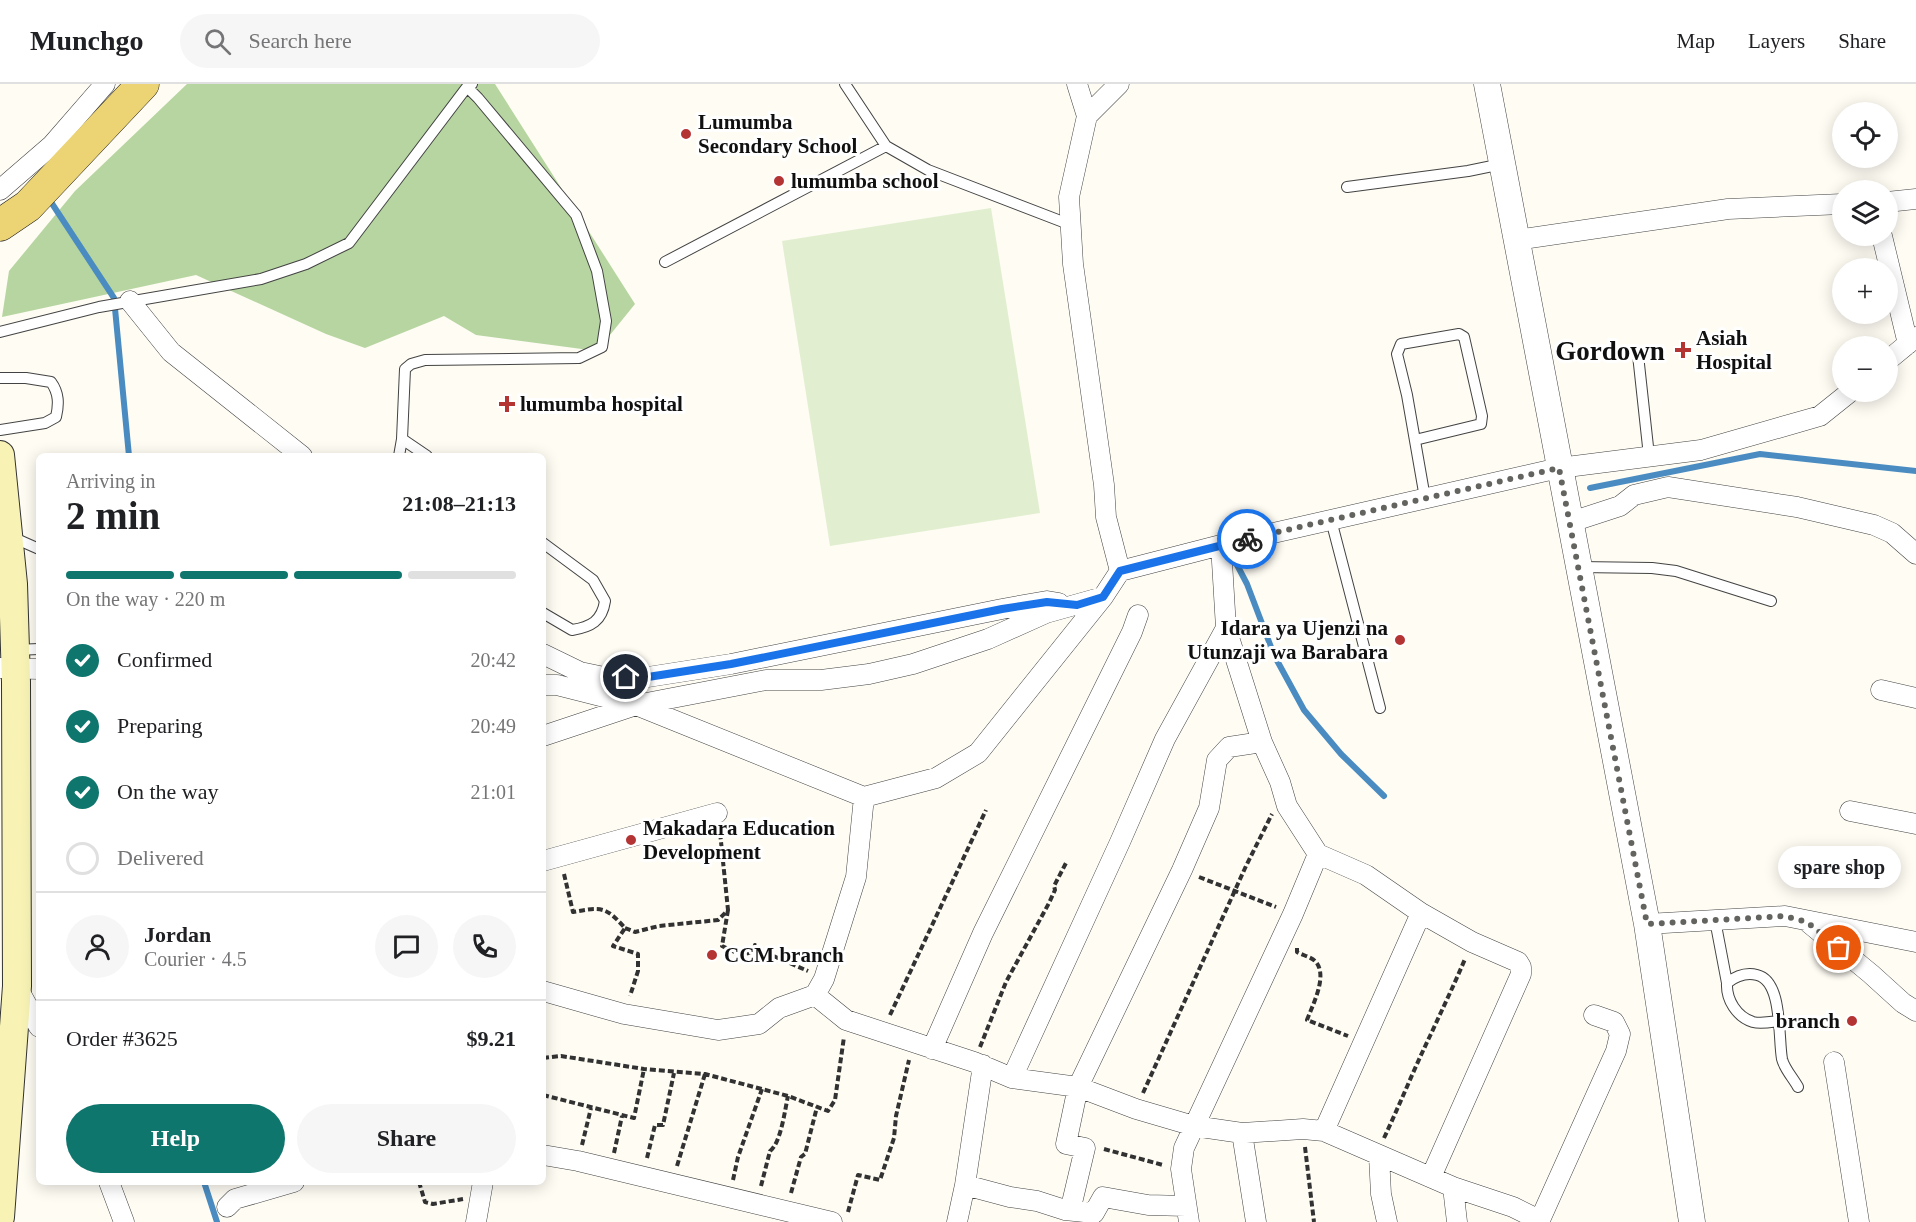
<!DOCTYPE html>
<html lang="en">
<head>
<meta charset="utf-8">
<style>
  :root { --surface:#fff; --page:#f6f6f6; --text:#202124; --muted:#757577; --line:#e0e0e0; --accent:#0f766e }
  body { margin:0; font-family:Georgia,serif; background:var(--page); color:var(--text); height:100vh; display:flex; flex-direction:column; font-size:22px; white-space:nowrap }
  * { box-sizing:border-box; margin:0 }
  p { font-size:20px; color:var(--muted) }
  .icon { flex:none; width:33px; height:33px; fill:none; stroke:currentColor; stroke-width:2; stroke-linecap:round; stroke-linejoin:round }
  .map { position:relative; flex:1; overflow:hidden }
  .side { position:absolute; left:36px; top:369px; width:510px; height:732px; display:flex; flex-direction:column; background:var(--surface); border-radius:9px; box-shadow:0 3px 15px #0003 }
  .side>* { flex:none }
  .controls { position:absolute; left:1832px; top:18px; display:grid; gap:12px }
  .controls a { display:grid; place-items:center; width:66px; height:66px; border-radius:50%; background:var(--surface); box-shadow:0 3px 15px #0003; font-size:30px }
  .pin { position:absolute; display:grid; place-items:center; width:51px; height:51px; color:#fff; margin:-26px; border:3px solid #fff; border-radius:50%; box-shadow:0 2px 6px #0007 }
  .courier { position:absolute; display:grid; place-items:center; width:60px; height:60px; margin:-30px; border:4px solid #1a73e8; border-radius:50%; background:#fff; color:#222; box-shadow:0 2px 8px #0007 }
  .bubble { position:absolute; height:42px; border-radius:21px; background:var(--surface); box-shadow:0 3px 15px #0003; font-size:20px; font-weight:800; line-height:42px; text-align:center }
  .headline em { font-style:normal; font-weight:800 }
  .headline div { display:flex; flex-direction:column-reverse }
  .headline { display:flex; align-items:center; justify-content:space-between; height:102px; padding:0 30px }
  h1 { font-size:39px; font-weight:800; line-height:45px }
  .bar { display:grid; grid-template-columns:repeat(4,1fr); gap:9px 6px; align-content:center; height:72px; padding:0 30px }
  .bar i { height:8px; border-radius:4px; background:var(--line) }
  .bar .active { background:var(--accent) }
  .bar p { grid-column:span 4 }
  .line { display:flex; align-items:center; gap:15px; padding:0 30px; border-top:2px solid var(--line) }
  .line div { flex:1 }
  .round { display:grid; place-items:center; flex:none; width:63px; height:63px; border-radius:32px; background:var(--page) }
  ol { padding:0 30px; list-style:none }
  li { display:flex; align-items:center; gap:18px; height:66px }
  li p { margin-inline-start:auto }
  li .icon { padding:6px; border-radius:50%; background:var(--accent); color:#fff; stroke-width:4 }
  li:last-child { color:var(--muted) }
  li i { width:33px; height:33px; border:3px solid var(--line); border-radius:50% }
  .action { display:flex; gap:12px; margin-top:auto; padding:12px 30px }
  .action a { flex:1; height:69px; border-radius:36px; background:var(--accent); color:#fff; font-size:24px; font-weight:800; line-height:69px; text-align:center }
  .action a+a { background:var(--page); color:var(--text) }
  header { display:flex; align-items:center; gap:36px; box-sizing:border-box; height:84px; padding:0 30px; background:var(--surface); border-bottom:2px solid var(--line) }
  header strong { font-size:28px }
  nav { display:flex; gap:33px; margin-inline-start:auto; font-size:21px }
  .search { width:420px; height:54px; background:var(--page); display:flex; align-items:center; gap:15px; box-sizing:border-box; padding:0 21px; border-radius:33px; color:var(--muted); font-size:22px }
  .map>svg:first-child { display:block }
  .forest { fill:#b6d5a0 }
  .pitch { fill:#e2eed0 }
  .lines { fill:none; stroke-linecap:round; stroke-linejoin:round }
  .stream { stroke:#4a8cc1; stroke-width:6 }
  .service-casing { stroke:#434343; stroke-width:12 }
  .minor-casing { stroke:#434343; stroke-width:21 }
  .tertiary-casing { stroke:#434343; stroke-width:27 }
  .secondary-casing { stroke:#323232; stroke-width:30 }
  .primary-casing { stroke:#212121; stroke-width:33 }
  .path { stroke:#323232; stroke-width:4; stroke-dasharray:6 3; stroke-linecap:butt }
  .service { stroke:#fff; stroke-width:10 }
  .minor { stroke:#fff; stroke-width:20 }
  .tertiary { stroke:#fff; stroke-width:26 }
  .secondary { stroke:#f8f3b5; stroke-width:28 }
  .primary { stroke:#ecd475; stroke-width:32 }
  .done { stroke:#63635f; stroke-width:6; stroke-dasharray:0 10.8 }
  .route { stroke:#1a73e8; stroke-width:8 }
  .poi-dot { fill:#b43434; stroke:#fff; stroke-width:2 }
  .labels { text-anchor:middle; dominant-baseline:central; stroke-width:6; stroke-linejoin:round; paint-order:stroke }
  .poi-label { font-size:21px; font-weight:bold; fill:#101010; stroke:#fff; text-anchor:start }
  .district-label { font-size:27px; font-weight:bold; fill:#101010; stroke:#fff }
</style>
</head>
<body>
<header>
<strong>Munchgo</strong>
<div class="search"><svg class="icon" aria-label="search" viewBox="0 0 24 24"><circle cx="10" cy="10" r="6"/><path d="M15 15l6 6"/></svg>Search here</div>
<nav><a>Map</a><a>Layers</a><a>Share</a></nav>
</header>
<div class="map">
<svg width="1916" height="1138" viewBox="0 0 1916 1138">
  <rect width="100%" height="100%" fill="#fefcf3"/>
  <path class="forest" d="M187 0H495L635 220 597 267 476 251 444 232 365 264 326 250 196 191 2 233 9 187 75 107Z"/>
  <path class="pitch" d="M991 124 1040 429 830 462 782 157Z"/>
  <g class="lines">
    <path class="stream" d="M49 115 114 214 129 372
      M1590 404 1760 370 1916 387
      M1235 477 1247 500 1274 571 1304 626 1341 670 1384 712
      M204 1098 217 1138"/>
    <defs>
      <path id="service" d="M845 0 886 62 928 86 1071 141
        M1347 103 1468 87 1502 80
        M665 178 886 62
        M0 248 99 223 261 195 306 180 349 159 467 3 472 0
        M1638 271 1649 372
        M0 294H26L51 298C59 309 59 320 56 333L45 339 0 346
        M402 355 427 372
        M1415 356 1481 340 1482 332 1464 253 1459 250 1401 260 1397 270 1407 311 1425 414
        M399 372 402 355 405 285 411 280 425 276 579 274 602 263 606 237 597 187 576 131 478 14 467 3
        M1331 436 1380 624
        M12 453 39 465
        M543 459 593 496 605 517C602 537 591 543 572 546L543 529
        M1579 483 1652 484 1676 487 1771 517
        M15 566 39 565
        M1715 836 1727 899
        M1779 937C1771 938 1761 940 1753 938 1737 933 1726 916 1727 899 1736 892 1745 888 1757 891 1783 897 1778 953 1782 975 1784 984 1793 994 1798 1003"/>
      <path id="minor" d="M1077 0 1087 32 1069 113 1073 180 1104 401 1106 433 1120 487
        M1087 32 1119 0
        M0 106 52 61 105 0
        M1887 118 1916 115
        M1882 152 1908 260
        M1517 156 1728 125 1842 120
        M130 217 171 268 302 372
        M1887 277 1916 253
        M1571 438 1620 422 1634 411 1668 403 1797 423 1874 441 1892 449 1916 470
        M1221 461 1226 544 1262 658 1280 698 1287 722 1318 770 1366 791 1421 829 1472 858 1518 878 1521 883V890L1431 1093
        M543 570 580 588 604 593H648L731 580 1002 525 1047 517 1059 519
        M0 584 39 585
        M543 601H557L636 621 864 713 936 694 978 669 1103 513 1120 487 1221 461 1559 384 1701 366 1820 332 1850 308
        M1881 606 1916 614
        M543 652 636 621 766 596H821L869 590 913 580 988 555 1046 529 1103 513
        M1850 727 1916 740
        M543 777 717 729
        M1809 839 1871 890 1903 919 1916 927
        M1647 840 1785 832 1916 858
        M17 903 39 943
        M543 907 624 930 718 946 759 940 779 924 815 911 824 895 856 793 864 713
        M815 911 846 936 974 978 1012 994 1078 1003 1136 1025 1194 1042 1242 1049 1303 1045 1324 1047 1453 1103 1513 1123 1539 1136
        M932 965 983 849 1132 548 1138 531
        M1834 978 1859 1138
        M1012 994 1120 758 1165 655 1226 544
        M1324 1047 1421 829
        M1242 1049 1256 1138
        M543 1071 578 1077 832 1138
        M1379 1072 1381 1110 1387 1138
        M109 1098 124 1138
        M965 1101 983 981
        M1453 1103 1457 1138
        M227 1123 235 1115 294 1098
        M1065 1126 1071 1123 1085 1064 1066 1060 1078 1003 1182 786 1209 724 1217 676 1229 663 1262 658
        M476 1138 483 1098
        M957 1138 965 1101 1010 1113 1037 1117 1065 1126 1094 1129 1103 1113 1148 1121 1186 1122
        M1189 1138 1181 1085 1184 1064 1293 830 1318 770
        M1539 1138 1616 967 1620 950 1614 938 1594 931"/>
      <path id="tertiary" d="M1487 0 1647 840 1692 1138"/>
      <path id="secondary" d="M0 371 13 500 16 598 17 902 0 1133"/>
      <path id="primary" d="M0 141 28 122 143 0"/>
    </defs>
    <use href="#service" class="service-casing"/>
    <use href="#minor" class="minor-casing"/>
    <use href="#tertiary" class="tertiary-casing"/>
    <use href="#secondary" class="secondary-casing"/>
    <use href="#primary" class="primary-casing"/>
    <path class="path" d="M564 790 573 828C602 823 605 822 625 844L613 862 638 870V887L630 912
      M1199 793 1276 823
      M728 826 722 862 741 871 753 868 755 861 764 868 808 887
      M625 844 635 848 659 842 718 836 728 826 720 748
      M1297 864V868C1302 871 1311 873 1315 877 1329 891 1312 922 1307 936L1348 952
      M890 931 986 726
      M980 963 1006 898 1049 819 1055 806 1054 802 1066 779
      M543 974 561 972 644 985 705 990 788 1012 828 1027 835 1016 844 953
      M1143 1009 1246 782 1272 730
      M543 1011 634 1034 644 985
      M1384 1054C1400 1020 1414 985 1430 952 1442 926 1454 901 1465 875
      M582 1061 591 1024
      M1305 1063 1314 1138
      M1104 1065 1163 1081
      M614 1069 622 1032
      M647 1074 655 1041H663L674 989
      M677 1082 705 990
      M733 1096 738 1073 762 1005
      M419 1098 425 1118 433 1120 463 1115
      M761 1102 770 1067C781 1059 785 1025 788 1012
      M791 1109 801 1073 805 1070 817 1023
      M848 1128 858 1091 880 1096 894 1054 896 1032 909 976"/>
    <use href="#service" class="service"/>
    <use href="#minor" class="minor"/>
    <use href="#tertiary" class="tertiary"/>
    <use href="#secondary" class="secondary"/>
    <use href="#primary" class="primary"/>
  </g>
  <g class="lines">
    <path class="done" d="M1247 455 1559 384 1647 840 1785 832 1807 838 1839 864"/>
    <path class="route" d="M626 593H648L731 580 1002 525 1047 518 1077 521 1103 513 1120 487 1247 455"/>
  </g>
  <g class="poi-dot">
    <circle cx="686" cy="50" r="6"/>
    <circle cx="779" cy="97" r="6"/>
    <path d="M1680 257h6v6h6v6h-6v6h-6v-6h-6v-6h6z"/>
    <path d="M504 311h6v6h6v6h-6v6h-6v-6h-6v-6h6z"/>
    <circle cx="1400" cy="556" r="6"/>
    <circle cx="631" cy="756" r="6"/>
    <circle cx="712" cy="871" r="6"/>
    <circle cx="1852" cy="937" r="6"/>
  </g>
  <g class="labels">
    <g class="poi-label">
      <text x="698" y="38">Lumumba<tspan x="698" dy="24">Secondary School</tspan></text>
      <text x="791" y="97">lumumba school</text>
      <text x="1696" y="254">Asiah<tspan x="1696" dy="24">Hospital</tspan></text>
      <text x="520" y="320">lumumba hospital</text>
      <text x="1388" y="544" text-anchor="end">Idara ya Ujenzi na<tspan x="1388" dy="24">Utunzaji wa Barabara</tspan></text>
      <text x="643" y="744">Makadara Education<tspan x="643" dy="24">Development</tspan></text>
      <text x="724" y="871">CCM branch</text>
      <text x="1840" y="937" text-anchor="end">branch</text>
    </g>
    <g class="district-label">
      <text x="1610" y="267">Gordown</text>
    </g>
  </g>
</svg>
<div class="controls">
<a><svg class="icon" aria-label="locate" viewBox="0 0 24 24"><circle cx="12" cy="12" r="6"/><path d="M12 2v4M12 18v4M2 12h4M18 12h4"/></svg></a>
<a><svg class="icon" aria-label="layers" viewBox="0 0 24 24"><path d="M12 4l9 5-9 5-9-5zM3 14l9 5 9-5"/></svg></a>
<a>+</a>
<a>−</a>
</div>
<div class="pin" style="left:1839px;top:864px;background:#ea580c"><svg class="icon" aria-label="bag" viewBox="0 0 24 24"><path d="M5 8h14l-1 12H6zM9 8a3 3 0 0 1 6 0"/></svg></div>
<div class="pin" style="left:626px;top:593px;background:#1f2937"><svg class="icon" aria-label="home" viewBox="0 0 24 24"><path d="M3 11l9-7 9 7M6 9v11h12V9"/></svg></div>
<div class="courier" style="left:1247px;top:455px"><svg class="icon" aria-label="bike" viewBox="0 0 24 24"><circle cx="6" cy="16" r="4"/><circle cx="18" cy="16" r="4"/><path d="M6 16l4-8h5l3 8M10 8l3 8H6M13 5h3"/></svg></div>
<div class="bubble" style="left:1778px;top:762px;width:123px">spare shop</div>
<section class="side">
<div class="headline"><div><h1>2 min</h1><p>Arriving in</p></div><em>21:08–21:13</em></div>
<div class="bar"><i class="active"></i><i class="active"></i><i class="active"></i><i></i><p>On the way · 220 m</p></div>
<ol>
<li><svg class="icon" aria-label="check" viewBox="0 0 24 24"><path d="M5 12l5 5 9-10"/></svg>Confirmed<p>20:42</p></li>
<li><svg class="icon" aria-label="check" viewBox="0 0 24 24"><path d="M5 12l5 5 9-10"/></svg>Preparing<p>20:49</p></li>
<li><svg class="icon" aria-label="check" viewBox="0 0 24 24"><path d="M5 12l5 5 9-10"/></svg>On the way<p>21:01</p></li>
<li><i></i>Delivered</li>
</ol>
<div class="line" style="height:108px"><a class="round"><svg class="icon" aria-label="person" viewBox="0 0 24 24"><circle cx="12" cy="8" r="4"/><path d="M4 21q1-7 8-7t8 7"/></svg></a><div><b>Jordan</b><p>Courier · 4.5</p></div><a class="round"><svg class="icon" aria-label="chat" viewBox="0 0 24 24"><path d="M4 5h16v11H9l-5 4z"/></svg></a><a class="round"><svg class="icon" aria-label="phone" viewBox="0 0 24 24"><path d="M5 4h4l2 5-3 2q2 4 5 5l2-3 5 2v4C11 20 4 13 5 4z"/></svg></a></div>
<div class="line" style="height:78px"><div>Order #3625</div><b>$9.21</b></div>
<div class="action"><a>Help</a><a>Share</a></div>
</section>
</div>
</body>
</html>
